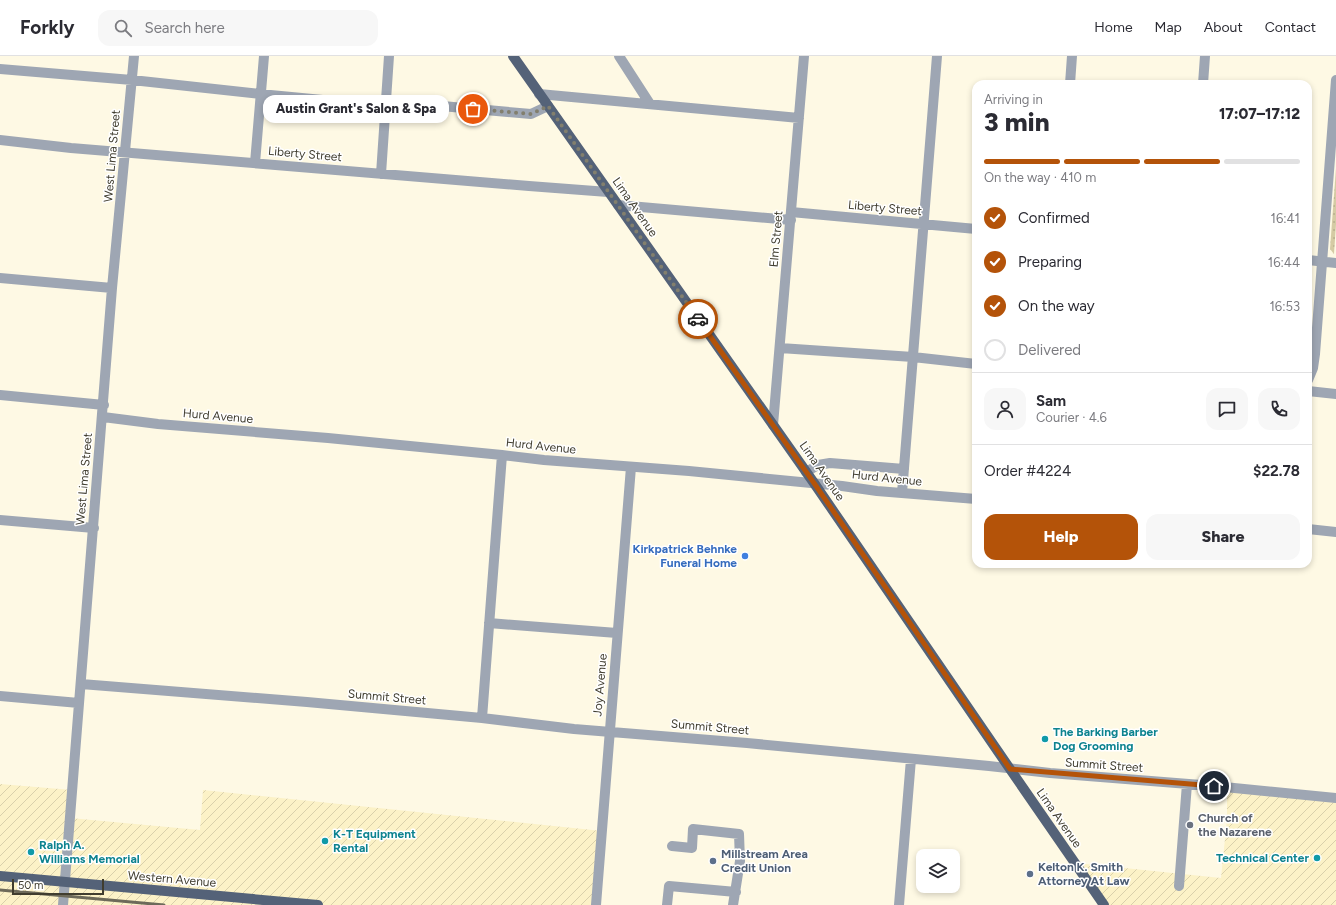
<!DOCTYPE html>
<html lang="en">
<head>
<meta charset="utf-8">
<style>
  :root { --surface:#fff; --page:#f7f7f7; --text:#2b2b33; --muted:#7c7c81; --line:#e1e1e2; --accent:#b45309 }
  body { margin:0; font-family:Figtree,sans-serif; background:var(--page); color:var(--text); height:100vh; display:flex; flex-direction:column; font-size:15px; white-space:nowrap }
  * { box-sizing:border-box; margin:0 }
  p { font-size:13px; color:var(--muted) }
  .icon { flex:none; width:22px; height:22px; fill:none; stroke:currentColor; stroke-width:2; stroke-linecap:round; stroke-linejoin:round }
  .map { position:relative; flex:1; overflow:hidden }
  .drawer { position:absolute; left:972px; top:24px; width:340px; height:488px; display:flex; flex-direction:column; background:var(--surface); border-radius:12px; box-shadow:0 2px 6px #0003 }
  .drawer>* { flex:none }
  .tools { position:absolute; left:916px; top:793px; display:grid; gap:8px }
  .tools a { display:grid; place-items:center; width:44px; height:44px; border-radius:8px; background:var(--surface); box-shadow:0 2px 6px #0003; font-size:20px }
  .scale { position:absolute; left:12px; bottom:10px; width:92px; box-sizing:border-box; padding-left:4px; border:2px solid #403d2f; border-top:0; font-size:11px; line-height:14px; white-space:nowrap; color:#403d2f; -webkit-text-stroke:3px #fff; paint-order:stroke }
  .pin { position:absolute; display:grid; place-items:center; width:34px; height:34px; color:#fff; margin:-17px; border:2px solid #fff; border-radius:50%; box-shadow:0 1px 4px #0007 }
  .courier { position:absolute; display:grid; place-items:center; width:40px; height:40px; margin:-20px; border:3px solid #b45309; border-radius:50%; background:#fff; color:#222; box-shadow:0 1px 5px #0007 }
  .bubble { position:absolute; height:28px; border-radius:12px; background:var(--surface); box-shadow:0 2px 6px #0003; font-size:13px; font-weight:800; line-height:28px; text-align:center }
  .summary em { font-style:normal; font-weight:800 }
  .summary div { display:flex; flex-direction:column-reverse }
  .summary { display:flex; align-items:center; justify-content:space-between; height:68px; padding:0 12px }
  h1 { font-size:26px; font-weight:800; line-height:30px }
  .bar { display:grid; grid-template-columns:repeat(4,1fr); gap:6px 4px; align-content:center; height:48px; padding:0 12px }
  .bar i { height:5px; border-radius:3px; background:var(--line) }
  .bar .on { background:var(--accent) }
  .bar p { grid-column:span 4 }
  .line { display:flex; align-items:center; gap:10px; padding:0 12px; border-top:1px solid var(--line) }
  .line div { flex:1 }
  .round { display:grid; place-items:center; flex:none; width:42px; height:42px; border-radius:12px; background:var(--page) }
  ol { padding:0 12px; list-style:none }
  li { display:flex; align-items:center; gap:12px; height:44px }
  li p { margin-inline-start:auto }
  li .icon { padding:4px; border-radius:50%; background:var(--accent); color:#fff; stroke-width:4 }
  li:last-child { color:var(--muted) }
  li i { width:22px; height:22px; border:2px solid var(--line); border-radius:50% }
  .action { display:flex; gap:8px; margin-top:auto; padding:8px 12px }
  .action a { flex:1; height:46px; border-radius:12px; background:var(--accent); color:#fff; font-size:16px; font-weight:800; line-height:46px; text-align:center }
  .action a+a { background:var(--page); color:var(--text) }
  header { display:flex; align-items:center; gap:24px; box-sizing:border-box; height:56px; padding:0 20px; background:var(--surface); border-bottom:1px solid var(--line) }
  header strong { font-size:19px }
  nav { display:flex; gap:22px; margin-inline-start:auto; font-size:14px }
  .search { width:280px; height:36px; background:var(--page); display:flex; align-items:center; gap:10px; box-sizing:border-box; padding:0 14px; border-radius:12px; color:var(--muted); font-size:15px }
  .map>svg:first-child { display:block }
  .industrial { fill:url(#industrial-furrows) }
  .grass { fill:url(#grass-dots) }
  .lines { fill:none; stroke-linecap:round; stroke-linejoin:round }
  .minor { stroke:#9ea6b3; stroke-width:10 }
  .major { stroke:#546278; stroke-width:10 }
  .rail { stroke:#6d6a5a; stroke-width:3 }
  .done { stroke:#827f6e; stroke-width:4; stroke-dasharray:0 7.2 }
  .route { stroke:#b45309; stroke-width:5 }
  .shop-dot { fill:#3f7fe0; stroke:#fff; stroke-width:1.5 }
  .culture-dot { fill:#0f9aa8; stroke:#fff; stroke-width:1.5 }
  .worship-dot { fill:#6b7280; stroke:#fff; stroke-width:1.5 }
  .service-dot { fill:#5c6f8a; stroke:#fff; stroke-width:1.5 }
  .labels { text-anchor:middle; dominant-baseline:central; stroke-width:3; stroke-linejoin:round; paint-order:stroke }
  .street-label { font-size:12px; fill:#403d2f; stroke:#fff }
  .shop-label { font-size:12px; font-weight:bold; fill:#366cbe; stroke:#fff; text-anchor:end }
  .culture-label { font-size:12px; font-weight:bold; fill:#0d838f; stroke:#fff; text-anchor:start }
  .worship-label { font-size:12px; font-weight:bold; fill:#5b616d; stroke:#fff; text-anchor:start }
  .service-label { font-size:12px; font-weight:bold; fill:#4e5e75; stroke:#fff; text-anchor:start }
</style>
</head>
<body>
<header>
<strong>Forkly</strong>
<div class="search"><svg class="icon" aria-label="search" viewBox="0 0 24 24"><circle cx="10" cy="10" r="6"/><path d="M15 15l6 6"/></svg>Search here</div>
<nav><a>Home</a><a>Map</a><a>About</a><a>Contact</a></nav>
</header>
<div class="map">
<svg width="1336" height="849" viewBox="0 0 1336 849">
  <defs>
    <pattern id="industrial-furrows" width="10" height="10" patternUnits="userSpaceOnUse"><rect width="10" height="10" fill="#fcf2c7"/><path d="M-1 1l2-2M0 10L10 0M9 11l2-2" fill="none" stroke="#d9d0ab"/></pattern>
    <pattern id="grass-dots" width="8" height="8" patternUnits="userSpaceOnUse"><rect width="8" height="8" fill="#d5cba4"/><path d="M2 2h.1M6 6h.1" fill="none" stroke="#b8af8e" stroke-width="1.8" stroke-linecap="round"/></pattern>
  </defs>
  <rect width="100%" height="100%" fill="#fef9e4"/>
  <path class="industrial" d="M0 728 72 734 70 762 200 774 203 734 602 775 596 849H0Z
    M1227 732 1336 742V849H1104L1076 807 1221 822 1227 763Z"/>
  <path class="grass" d="M1336 112V168L1334 198 1330 193Z"/>
  <g class="lines">
    <path class="minor" d="M619 0 650 48
      M0 13 132 24 260 38 385 50
      M1070 28 1072 0
      M1203 28 1205 0
      M539 38 799 62
      M386 45 531 58 548 50
      M0 84 71 92 529 130 608 136
      M255 107 264 0
      M381 118 389 0
      M618 149 791 164
      M791 156 976 173
      M1308 204 1336 207
      M0 222 112 232
      M780 292 913 301 976 308
      M1308 324 1313 312 1315 298 1336 24
      M1308 335 1336 338
      M0 339 104 349
      M103 361 158 368 328 382 502 399 544 404 689 415 842 430 877 435 976 443
      M773 369 804 0
      M806 416 818 409 830 407 904 413
      M902 437 937 0
      M0 464 94 472
      M1308 473 1336 476
      M489 567 617 577
      M81 628 307 646 482 662 574 673 747 687 989 710 1050 717 1214 730 1336 742
      M0 640 79 647
      M482 662 502 399
      M672 790 692 792 693 773 739 778 740 805 733 849
      M1179 830 1187 728
      M63 849 112 232 134 0
      M596 849 631 411
      M667 849 669 830 736 836
      M899 849 911 703"/>
    <path class="major" d="M513 0 814 427 1010 713 1104 849
      M0 820 318 849"/>
    <path class="rail" d="M0 834 164 849"/>
  </g>
  <g class="lines">
    <path class="done" d="M473 53 531 58 548 50 698 263"/>
    <path class="route" d="M698 263 814 427 1010 713 1214 730"/>
  </g>
  <circle class="shop-dot" cx="745" cy="500" r="4"/>
  <g class="culture-dot">
    <circle cx="1045" cy="683" r="4"/>
    <circle cx="325" cy="785" r="4"/>
    <circle cx="31" cy="796" r="4"/>
    <circle cx="1317" cy="802" r="4"/>
  </g>
  <circle class="worship-dot" cx="1190" cy="769" r="4"/>
  <g class="service-dot">
    <circle cx="713" cy="805" r="4"/>
    <circle cx="1030" cy="818" r="4"/>
  </g>
  <g class="labels">
    <g class="street-label">
      <text transform="translate(305 98) rotate(5)">Liberty Street</text>
      <text transform="translate(112 100) rotate(-85)">West Lima Street</text>
      <text transform="translate(635 151) rotate(55)">Lima Avenue</text>
      <text transform="translate(885 152) rotate(5)">Liberty Street</text>
      <text transform="translate(776 183) rotate(-85)">Elm Street</text>
      <text transform="translate(218 360) rotate(5)">Hurd Avenue</text>
      <text transform="translate(541 390) rotate(6)">Hurd Avenue</text>
      <text transform="translate(822 415) rotate(55)">Lima Avenue</text>
      <text transform="translate(887 422) rotate(6)">Hurd Avenue</text>
      <text transform="translate(84 423) rotate(-85)">West Lima Street</text>
      <text transform="translate(600 629) rotate(-85)">Joy Avenue</text>
      <text transform="translate(387 641) rotate(5)">Summit Street</text>
      <text transform="translate(710 671) rotate(5)">Summit Street</text>
      <text transform="translate(1104 709) rotate(4)">Summit Street</text>
      <text transform="translate(1059 762) rotate(55)">Lima Avenue</text>
      <text transform="translate(172 823) rotate(5)">Western Avenue</text>
    </g>
    <g class="shop-label">
      <text x="737" y="493">Kirkpatrick Behnke<tspan x="737" dy="14">Funeral Home</tspan></text>
    </g>
    <g class="culture-label">
      <text x="1053" y="676">The Barking Barber<tspan x="1053" dy="14">Dog Grooming</tspan></text>
      <text x="333" y="778">K-T Equipment<tspan x="333" dy="14">Rental</tspan></text>
      <text x="39" y="789">Ralph A.<tspan x="39" dy="14">Williams Memorial</tspan></text>
      <text x="1309" y="802" text-anchor="end">Technical Center</text>
    </g>
    <g class="worship-label">
      <text x="1198" y="762">Church of<tspan x="1198" dy="14">the Nazarene</tspan></text>
    </g>
    <g class="service-label">
      <text x="721" y="798">Millstream Area<tspan x="721" dy="14">Credit Union</tspan></text>
      <text x="1038" y="811">Kelton K. Smith<tspan x="1038" dy="14">Attorney At Law</tspan></text>
    </g>
  </g>
</svg>
<div class="tools">
<a><svg class="icon" aria-label="layers" viewBox="0 0 24 24"><path d="M12 4l9 5-9 5-9-5zM3 14l9 5 9-5"/></svg></a>
</div>
<div class="scale">50 m</div>
<div class="pin" style="left:473px;top:53px;background:#ea580c"><svg class="icon" aria-label="bag" viewBox="0 0 24 24"><path d="M5 8h14l-1 12H6zM9 8a3 3 0 0 1 6 0"/></svg></div>
<div class="pin" style="left:1214px;top:730px;background:#1f2937"><svg class="icon" aria-label="home" viewBox="0 0 24 24"><path d="M3 11l9-7 9 7M6 9v11h12V9"/></svg></div>
<div class="courier" style="left:698px;top:263px"><svg class="icon" aria-label="car" viewBox="0 0 24 24"><path d="M5 17H2v-5l4-1 3-4h7l3 4 3 1v5h-3M9 17h6M6 11h13"/><circle cx="7" cy="17" r="2"/><circle cx="17" cy="17" r="2"/></svg></div>
<div class="bubble" style="left:263px;top:39px;width:186px">Austin Grant's Salon &amp; Spa</div>
<section class="drawer">
<div class="summary"><div><h1>3 min</h1><p>Arriving in</p></div><em>17:07–17:12</em></div>
<div class="bar"><i class="on"></i><i class="on"></i><i class="on"></i><i></i><p>On the way · 410 m</p></div>
<ol>
<li><svg class="icon" aria-label="check" viewBox="0 0 24 24"><path d="M5 12l5 5 9-10"/></svg>Confirmed<p>16:41</p></li>
<li><svg class="icon" aria-label="check" viewBox="0 0 24 24"><path d="M5 12l5 5 9-10"/></svg>Preparing<p>16:44</p></li>
<li><svg class="icon" aria-label="check" viewBox="0 0 24 24"><path d="M5 12l5 5 9-10"/></svg>On the way<p>16:53</p></li>
<li><i></i>Delivered</li>
</ol>
<div class="line" style="height:72px"><a class="round"><svg class="icon" aria-label="person" viewBox="0 0 24 24"><circle cx="12" cy="8" r="4"/><path d="M4 21q1-7 8-7t8 7"/></svg></a><div><b>Sam</b><p>Courier · 4.6</p></div><a class="round"><svg class="icon" aria-label="chat" viewBox="0 0 24 24"><path d="M4 5h16v11H9l-5 4z"/></svg></a><a class="round"><svg class="icon" aria-label="phone" viewBox="0 0 24 24"><path d="M5 4h4l2 5-3 2q2 4 5 5l2-3 5 2v4C11 20 4 13 5 4z"/></svg></a></div>
<div class="line" style="height:52px"><div>Order #4224</div><b>$22.78</b></div>
<div class="action"><a>Help</a><a>Share</a></div>
</section>
</div>
</body>
</html>
